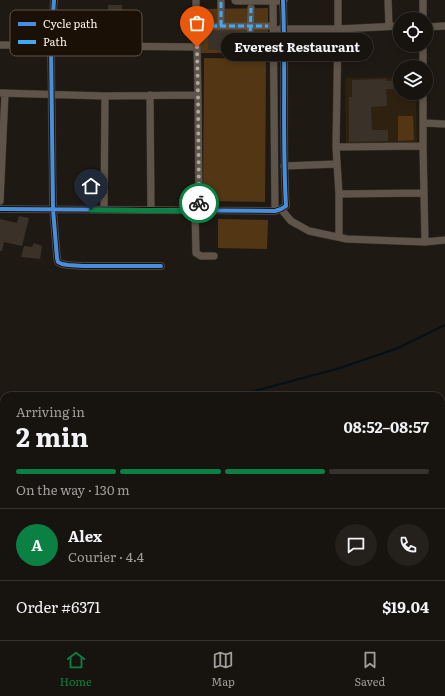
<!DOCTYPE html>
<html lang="en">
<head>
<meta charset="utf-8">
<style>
  :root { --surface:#17130e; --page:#24201c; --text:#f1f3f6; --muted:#9e9e9e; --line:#36322e; --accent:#0b8043 }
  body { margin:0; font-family:Literata,serif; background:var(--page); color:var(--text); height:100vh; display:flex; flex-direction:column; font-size:15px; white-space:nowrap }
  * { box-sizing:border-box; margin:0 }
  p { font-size:13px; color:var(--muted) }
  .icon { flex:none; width:22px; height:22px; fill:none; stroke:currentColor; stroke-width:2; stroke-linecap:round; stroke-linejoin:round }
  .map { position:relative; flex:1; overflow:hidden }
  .side { position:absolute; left:0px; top:392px; width:445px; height:248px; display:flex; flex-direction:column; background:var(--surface); border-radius:12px 12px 0 0; box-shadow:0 2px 6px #0003,0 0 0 1px var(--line) }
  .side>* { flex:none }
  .controls { position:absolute; left:393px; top:12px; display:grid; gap:8px }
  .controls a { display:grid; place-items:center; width:40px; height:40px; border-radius:50%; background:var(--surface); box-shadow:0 2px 6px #0003,0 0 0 1px var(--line); font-size:20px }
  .pin { position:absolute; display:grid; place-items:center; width:34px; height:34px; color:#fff; margin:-41px -17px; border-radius:50% 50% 50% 0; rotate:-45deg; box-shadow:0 0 4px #0007 }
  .pin .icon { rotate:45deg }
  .courier { position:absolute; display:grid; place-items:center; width:40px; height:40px; margin:-20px; border:3px solid #0b8043; border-radius:50%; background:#fff; color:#222; box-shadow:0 1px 5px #0007 }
  .bubble { position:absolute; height:28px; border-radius:14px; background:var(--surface); box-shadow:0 2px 6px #0003,0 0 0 1px var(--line); font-size:13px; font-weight:700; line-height:28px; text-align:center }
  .headline em { font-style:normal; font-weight:700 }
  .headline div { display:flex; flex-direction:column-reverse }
  .headline { display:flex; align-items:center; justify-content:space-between; height:68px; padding:0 16px }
  h1 { font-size:26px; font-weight:700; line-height:30px }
  .bar { display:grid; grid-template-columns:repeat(4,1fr); gap:6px 4px; align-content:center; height:48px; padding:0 16px }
  .bar i { height:5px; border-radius:3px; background:var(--line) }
  .bar .selected { background:var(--accent) }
  .bar p { grid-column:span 4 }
  .line { display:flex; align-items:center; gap:10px; padding:0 16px; border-top:1px solid var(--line) }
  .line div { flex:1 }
  .round { display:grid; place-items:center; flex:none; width:42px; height:42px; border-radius:21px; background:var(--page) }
  .tabs { display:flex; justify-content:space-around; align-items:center; height:56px; border-top:1px solid var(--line); background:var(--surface); font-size:11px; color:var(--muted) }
  .tabs a { display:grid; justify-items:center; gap:2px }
  .tabs .selected { color:var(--accent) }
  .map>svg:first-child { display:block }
  .built { fill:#2f2110 }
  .green { fill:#533715 }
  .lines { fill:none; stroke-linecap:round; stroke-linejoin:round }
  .stream { stroke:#031117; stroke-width:2 }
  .building { fill:#3a3229 }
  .minor-casing { stroke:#39332e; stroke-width:8 }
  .secondary-casing { stroke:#39332e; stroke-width:10 }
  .minor { stroke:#5e5449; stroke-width:7 }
  .secondary { stroke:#605549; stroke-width:9 }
  .quiet { stroke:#3fa9f5; stroke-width:3; stroke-dasharray:6 3; stroke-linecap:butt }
  .cycleway-casing { stroke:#1b1005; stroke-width:6 }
  .cycleway { stroke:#468fdf; stroke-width:4 }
  .done { stroke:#aea79f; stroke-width:4; stroke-dasharray:0 7.2 }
  .route { stroke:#0b8043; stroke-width:5 }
  .key { fill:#1b1005; stroke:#5e544a; stroke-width:1 }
  .key-label { font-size:11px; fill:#fbf3ea }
</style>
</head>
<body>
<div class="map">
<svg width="445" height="640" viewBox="0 0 445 640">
  <rect width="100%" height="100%" fill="#1f1913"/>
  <path class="built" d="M400 77V93H416L417 144 346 145 345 78Z"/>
  <path class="green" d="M268 8V53H201V9Z
    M204 58 266 59 265 202 203 201Z
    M398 116H413L414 140 398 141Z
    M218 219 268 220 267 249 218 248Z"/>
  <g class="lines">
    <path class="stream" d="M235 396 337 369 398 348 445 325
      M0 458 4 457
      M441 503 445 501
      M0 535H4"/>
  </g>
  <path class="building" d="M108 5H122V24H108Z
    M208 31H236V35L232 37 231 40 233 44 236 45V50H208Z
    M386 79V81L400 80V89H386L387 106 371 107 372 130H388V141L349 142V97H352V80Z
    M19 216 29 218 22 246 4 242 2 251H0V219L17 223Z
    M34 243 42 246 40 259 21 257 24 246 32 247Z"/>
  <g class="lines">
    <defs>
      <path id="minor" d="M54 0 51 46 53 209 57 258 58 262 62 264 68 265 83 266H161
        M196 0 198 95 199 210
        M273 0 275 211
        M338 0V29L336 147 339 194V237
        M388 0 389 26
        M423 0V19
        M202 26H268
        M221 26V0
        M426 27 445 26
        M280 29H338L400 26
        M236 40H274
        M250 40 251 8
        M0 45 197 47
        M423 67V45
        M0 93 105 96 198 95
        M423 93V146L425 242
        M150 95 151 210
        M423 123 445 124
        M336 147 423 146
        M284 166 337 164
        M339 194 421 193 424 191
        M0 201 5 93
        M0 209 275 211 281 209 286 206C282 137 286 69 283 0
        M281 209 291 221 309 231 347 239 425 242 445 240
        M104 210 105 96
        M195 211 196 253 201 256H214"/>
      <path id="secondary" d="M236 0H283"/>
    </defs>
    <use href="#minor" class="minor-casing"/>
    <use href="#secondary" class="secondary-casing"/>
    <use href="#minor" class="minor"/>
    <use href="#secondary" class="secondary"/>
    <path class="quiet" d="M202 26H268
      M221 26V0
      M236 40H274
      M250 40 251 8
      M217 640 218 636"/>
    <defs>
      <path id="cycleway" d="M54 0 51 46 53 209 57 258 58 262 62 264 68 265 83 266H161
        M0 209 275 211 281 209 286 206C282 137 286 69 283 0"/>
    </defs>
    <use href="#cycleway" class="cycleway-casing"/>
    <use href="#cycleway" class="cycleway"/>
  </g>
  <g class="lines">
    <path class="done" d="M197 47 198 95 199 203"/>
    <path class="route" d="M91 210 195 211 199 210V203"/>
  </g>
  <rect x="10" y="10" width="132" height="46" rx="6" class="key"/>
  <rect x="18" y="22" width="18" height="4" fill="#468fdf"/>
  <rect x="18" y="40" width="18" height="4" fill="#3fa9f5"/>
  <g class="key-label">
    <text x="43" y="28">Cycle path</text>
    <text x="43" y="46">Path</text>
  </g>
</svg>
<div class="controls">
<a><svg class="icon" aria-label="locate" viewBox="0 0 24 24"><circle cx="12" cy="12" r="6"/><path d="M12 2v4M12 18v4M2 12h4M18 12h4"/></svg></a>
<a><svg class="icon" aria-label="layers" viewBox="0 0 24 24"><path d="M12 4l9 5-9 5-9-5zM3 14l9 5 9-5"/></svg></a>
</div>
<div class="pin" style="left:197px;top:47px;background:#ea580c"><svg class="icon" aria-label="bag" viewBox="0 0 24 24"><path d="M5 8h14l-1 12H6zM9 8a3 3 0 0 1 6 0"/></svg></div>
<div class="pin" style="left:91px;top:210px;background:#1f2937"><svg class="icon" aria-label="home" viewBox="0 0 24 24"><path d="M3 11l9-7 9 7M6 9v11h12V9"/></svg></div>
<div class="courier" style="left:199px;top:203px"><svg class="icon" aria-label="bike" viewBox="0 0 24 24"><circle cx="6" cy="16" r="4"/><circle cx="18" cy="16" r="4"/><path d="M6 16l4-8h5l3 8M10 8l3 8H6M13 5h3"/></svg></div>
<div class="bubble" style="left:221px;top:33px;width:152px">Everest Restaurant</div>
<section class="side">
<div class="headline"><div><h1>2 min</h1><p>Arriving in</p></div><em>08:52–08:57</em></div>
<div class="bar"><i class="selected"></i><i class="selected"></i><i class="selected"></i><i></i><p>On the way · 130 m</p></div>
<div class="line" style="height:72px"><b class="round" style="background:var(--accent);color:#fff">A</b><div><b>Alex</b><p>Courier · 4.4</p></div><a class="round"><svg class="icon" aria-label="chat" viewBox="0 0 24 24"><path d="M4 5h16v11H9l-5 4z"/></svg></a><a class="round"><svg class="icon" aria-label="phone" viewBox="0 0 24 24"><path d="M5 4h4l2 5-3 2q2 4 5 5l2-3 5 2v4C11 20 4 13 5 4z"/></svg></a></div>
<div class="line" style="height:52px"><div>Order #6371</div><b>$19.04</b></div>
</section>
</div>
<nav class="tabs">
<a class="selected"><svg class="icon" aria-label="home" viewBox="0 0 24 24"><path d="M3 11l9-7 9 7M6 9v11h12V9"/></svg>Home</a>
<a><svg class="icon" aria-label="map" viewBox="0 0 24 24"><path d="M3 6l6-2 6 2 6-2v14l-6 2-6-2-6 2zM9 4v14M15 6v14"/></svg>Map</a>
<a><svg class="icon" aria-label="saved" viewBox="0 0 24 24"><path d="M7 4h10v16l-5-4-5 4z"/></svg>Saved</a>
</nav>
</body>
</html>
